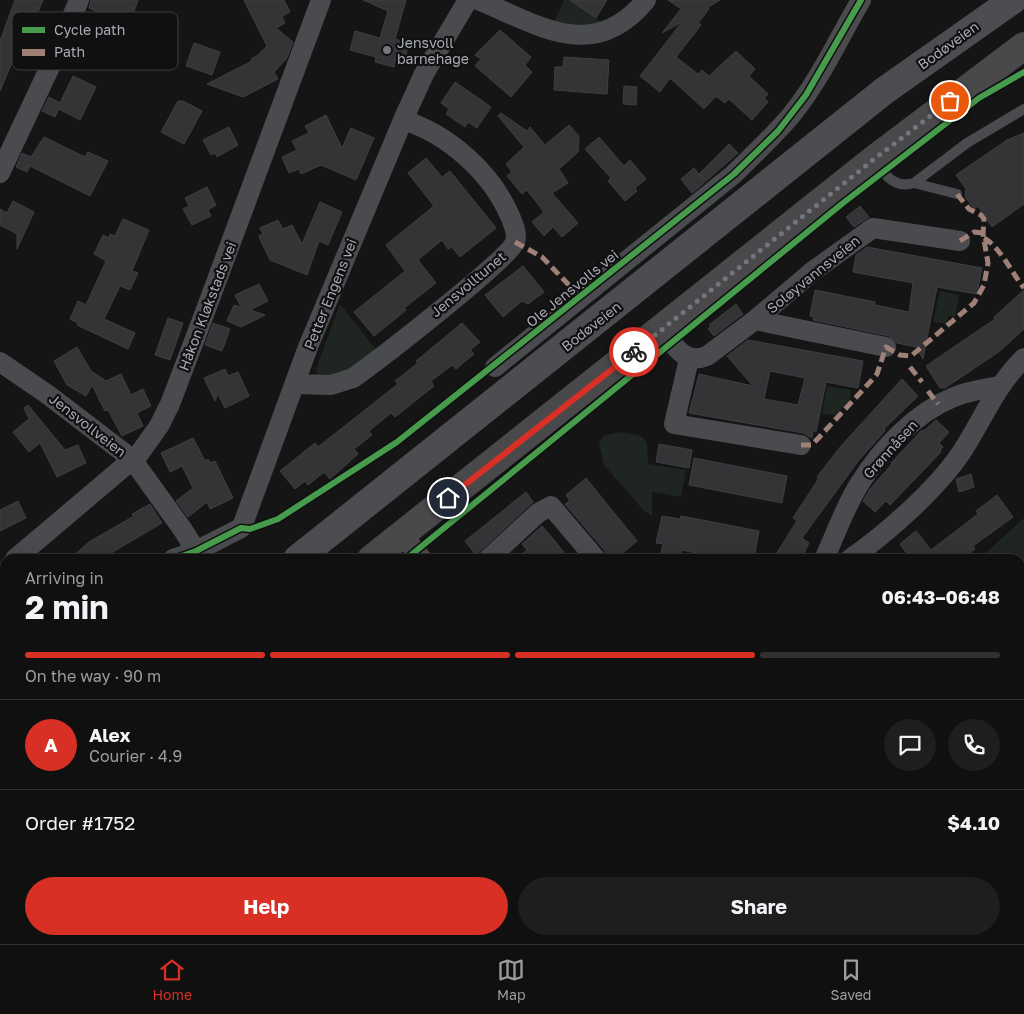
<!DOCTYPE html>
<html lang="en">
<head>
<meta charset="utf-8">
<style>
  :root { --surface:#101010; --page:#1e1e1e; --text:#f1f3f6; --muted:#9c9d9f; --line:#303030; --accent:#d93025 }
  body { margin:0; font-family:"Golos Text",sans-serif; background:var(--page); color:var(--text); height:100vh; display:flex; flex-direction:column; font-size:19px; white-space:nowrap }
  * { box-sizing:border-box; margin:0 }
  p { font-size:16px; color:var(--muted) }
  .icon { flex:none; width:28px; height:28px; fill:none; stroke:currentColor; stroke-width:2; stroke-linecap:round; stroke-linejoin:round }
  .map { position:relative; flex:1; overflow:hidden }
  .sheet { position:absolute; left:0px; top:554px; width:1025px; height:391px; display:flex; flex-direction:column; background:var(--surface); border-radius:15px 15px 0 0; box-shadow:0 5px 20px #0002,0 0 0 1px var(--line) }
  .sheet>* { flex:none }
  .pin { position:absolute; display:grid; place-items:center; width:42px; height:42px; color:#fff; margin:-21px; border:2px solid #fff; border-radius:50%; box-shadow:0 1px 5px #0007 }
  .courier { position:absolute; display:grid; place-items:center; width:50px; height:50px; margin:-25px; border:4px solid #d93025; border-radius:50%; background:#fff; color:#222; box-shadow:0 1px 6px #0007 }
  .head em { font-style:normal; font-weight:700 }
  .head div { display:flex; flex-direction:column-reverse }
  .head { display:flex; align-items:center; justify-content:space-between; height:85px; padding:0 25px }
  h1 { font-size:32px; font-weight:700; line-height:38px }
  .bar { display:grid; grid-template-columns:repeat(4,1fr); gap:8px 5px; align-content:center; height:60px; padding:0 25px }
  .bar i { height:6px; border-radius:4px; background:var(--line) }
  .bar .selected { background:var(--accent) }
  .bar p { grid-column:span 4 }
  .line { display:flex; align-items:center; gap:12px; padding:0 25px; border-top:1px solid var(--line) }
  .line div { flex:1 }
  .round { display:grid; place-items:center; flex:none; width:52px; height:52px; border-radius:26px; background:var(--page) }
  .cta { display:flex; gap:10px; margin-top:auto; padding:10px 25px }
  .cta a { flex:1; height:58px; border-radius:30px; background:var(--accent); color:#fff; font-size:20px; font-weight:700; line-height:58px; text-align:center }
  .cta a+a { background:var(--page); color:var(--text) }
  .dock { display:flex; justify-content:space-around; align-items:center; height:70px; border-top:1px solid var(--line); background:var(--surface); font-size:14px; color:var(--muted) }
  .dock a { display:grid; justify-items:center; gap:2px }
  .dock .selected { color:var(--accent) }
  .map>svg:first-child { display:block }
  .green { fill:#1f2621 }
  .building { fill:#343437; stroke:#3e3f42; fill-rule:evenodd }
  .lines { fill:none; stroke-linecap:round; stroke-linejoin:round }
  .lane { stroke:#4a4b4e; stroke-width:10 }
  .street { stroke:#4a4b4e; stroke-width:20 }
  .secondary { stroke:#49494c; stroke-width:28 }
  .primary { stroke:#4c4d50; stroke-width:28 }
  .quiet { stroke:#9e8076; stroke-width:5; stroke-dasharray:10 5; stroke-linecap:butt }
  .cycleway-casing { stroke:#101011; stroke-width:9 }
  .cycleway { stroke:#469c4c; stroke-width:6 }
  .done { stroke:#75767d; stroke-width:5; stroke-dasharray:0 9 }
  .route { stroke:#d93025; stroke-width:6 }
  .poi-dot { fill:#75767d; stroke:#101011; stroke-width:2 }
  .labels { text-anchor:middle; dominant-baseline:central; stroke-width:4.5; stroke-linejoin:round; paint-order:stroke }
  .poi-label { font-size:14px; fill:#a8abb5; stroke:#101011; text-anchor:start }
  .street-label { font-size:14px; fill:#a8abb5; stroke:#101011 }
  .key { fill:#101011; stroke:#3e3e42; stroke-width:1 }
  .key-label { font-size:14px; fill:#a8abb5 }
</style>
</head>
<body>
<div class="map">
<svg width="1024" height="944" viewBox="0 0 1024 944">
  <rect width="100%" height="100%" fill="#151516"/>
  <path class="green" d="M564 0H567L603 23 597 26 554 23Z
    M940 291 959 295 955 317 948 316 947 324 933 322Z
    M340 304 377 351C361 362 338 383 318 375L316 369Z
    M827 386 851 390 849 401 835 415 822 414Z
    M620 432 639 435 647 442 648 464 686 470 681 497 652 492V516L644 511 604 465 599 443 604 436Z
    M1024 518V944H532L527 940H1020V559H979Z"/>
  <path class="building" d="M15 0H43L33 24 29 22 0 91V41Z
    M91 0H138L126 35 158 51 151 64 116 51 111 62 86 49 90 41 87 40 101 13 89 8Z
    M244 0H284L290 12 282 16 285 23 276 28 293 42 287 58 274 72 278 79 243 97 207 84 252 61 251 59 258 55 267 46Z
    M363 0H406L395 39 409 43 404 63 395 61 394 67 375 62 376 57 350 50 355 31 380 38 388 11Z
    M569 0H607L596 18Z
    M668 0H720L707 8 709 9 698 23 701 25 676 57 698 74 702 70 709 76 736 51 755 69 749 76 768 94 764 98 768 102 752 120 729 99 725 103 716 96 704 109 670 78 660 92 640 76 682 22 662 33 681 9Z
    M500 30 531 57 525 65 532 72 511 97 475 66 481 59 475 55Z
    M194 43 220 52 212 75 186 66Z
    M564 57 609 60 607 94 554 90 555 67H563Z
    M73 76 96 87 80 120 59 109 55 117 42 111 49 97 60 103Z
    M455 82 491 107 477 128 468 122 465 127 446 114 449 109 441 103Z
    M624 86 637 87 636 105 623 104Z
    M178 101H183L202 111 184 144 161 132Z
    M501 113 527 131 530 127 545 145 569 125 579 136 578 152 559 169 568 183 552 193 578 223 562 237 553 227 544 236 532 222 544 212 527 190 522 194 507 176 512 172 506 164 524 147 498 116Z
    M326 115 342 148 351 128 374 138 356 180 321 165 301 174 299 169 289 173 282 157 297 150 292 141 309 133 305 126Z
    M229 127 238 145 217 157 215 153 211 155 203 140Z
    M1024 133V204L992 227 978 206 974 209 965 196 966 189 956 175 1007 140Z
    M44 137 85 157 88 152 108 161 90 196 30 166 27 172 16 167 22 153 31 157Z
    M599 137 624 166 630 160 646 179 635 188 637 191 625 201 608 181 611 178 585 149Z
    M729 144 738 153 706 181 699 174Z
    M426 158 442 177 450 171 496 228 460 257 452 247 448 249 442 240 418 260 436 283 404 308 406 310 399 316 374 336 354 312 405 271 386 245 434 206 408 173Z
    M694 168 705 182 692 193 681 179Z
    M207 187 216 205 208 210 211 216 192 225 183 209 189 206 185 198Z
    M13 201 34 212 17 249V234L0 225V209L7 213Z
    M320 202 342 212 328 245 319 241 307 275 270 260 260 239 259 236 263 234 260 228 278 220 283 229 292 225 302 244Z
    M860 206 869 217 854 227 846 217Z
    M123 219 149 230 132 271 138 273 130 290 120 286 104 319 135 333 128 349 77 325 78 323 70 319 78 301 86 305 106 261 94 254 103 235 109 238 110 234 115 236Z
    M867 247 982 268 977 294 937 287 923 359 916 347 897 343 889 336 813 320 814 317 810 316 815 290 875 302V305L909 312 913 283 853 272 856 255Z
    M523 266 544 292 528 304 522 301 503 317 485 295Z
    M259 284 268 301 250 310 265 315 241 327 227 321 234 305 241 307 235 295Z
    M1024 290V329L1000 351 945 388H940L926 366 995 319 994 317Z
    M736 304 743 314 714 336 708 329 711 326 709 325Z
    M168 318 183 323 170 360 155 355Z
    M213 323 230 329 222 351 205 345Z
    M462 323 480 342 470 350 474 354 456 369 452 365 431 381 434 386 395 417 391 413 369 431 372 435 354 449 358 454 330 479 324 472 308 485 305 481 295 489 280 471 315 443 318 447 398 384 395 381 418 363 416 361Z
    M748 340 863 361 858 388 826 382 816 432 813 431 812 438 803 433 689 413 699 374 753 386 727 356ZM770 371 805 378 798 405 764 399Z
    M77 347 91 371 106 381 121 374 131 395 143 389 151 406 137 413 143 426 122 436 108 410 105 411 92 385 86 396 67 385 54 361Z
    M225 369 228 376 238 372 249 396 225 408 218 394 215 401 204 378Z
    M902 379 918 396 884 429 885 431 859 460 802 538 809 543 801 559H773L797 521 793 518 819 478 817 477 841 446Z
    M28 405 65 450 78 445 86 463 57 477 40 443 29 452 13 432 29 419 24 408Z
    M936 420 949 432 939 443 943 447 940 450 941 452 890 505 886 501 875 512 863 501 870 489 892 464 891 463 921 431 925 430Z
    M193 438 205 461 208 459 210 463 215 461 233 498 210 509 207 502 188 517 176 501 193 488 182 466 170 472 161 453Z
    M659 444 692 450 689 468 656 462Z
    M694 458 787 476 782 503 689 485Z
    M971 474 974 487 959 492 956 479Z
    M586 478 637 541 615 559H609L605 551 565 504 570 501 566 495Z
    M526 492 533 502 476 555 465 541Z
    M997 495 1013 517 973 546 975 549 962 559H911L900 544 916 531 931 550 978 514 976 511Z
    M18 501 26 518 0 531V510Z
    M150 504 162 523 101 559H70L89 542 134 516 132 514Z
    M662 516 680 519 681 516 759 531 754 559H729L681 550 680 559H660L663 544 656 543Z
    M542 526 554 540 569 559H516L527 550 522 544Z"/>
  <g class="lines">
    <path class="lane" d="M873 161C885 175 895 189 914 183L967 143 1024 109
      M914 183 957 194"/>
    <path class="street" d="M478 0C539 25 593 64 646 0
      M0 173 57 52 79 0
      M755 320 886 347
      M662 329C674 346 685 365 707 356L755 320 813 271 873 228 960 241
      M689 359 674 424 801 445
      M0 362 47 394 132 459 183 530 196 551
      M495 367 734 174C754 154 775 135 793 113 820 79 839 38 861 0
      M296 384 331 385 353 378C377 361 508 260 515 242 518 233 513 224 510 216 491 172 448 134 403 120
      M402 534 422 559
      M15 559 139 454 159 426 170 404 202 320 321 0
      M173 559 196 551 241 528 243 524 308 347 403 120 424 74 468 0
      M488 559 538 513 551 506 596 559
      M824 559C836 534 845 506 860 483 881 449 916 412 954 397 968 391 984 389 999 386
      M850 559C886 534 936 490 961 453 982 421 996 385 1024 358
      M0 676 5 672
      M347 940 351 944
      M252 944 254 940"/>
    <path class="secondary" d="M371 559 873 160 1024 46
      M122 944 124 940"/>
    <path class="primary" d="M297 559 884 91 1013 0
      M0 794 5 790"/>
    <path class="quiet" d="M984 238C1000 247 1012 273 1024 288
      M960 241 974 232 983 233
      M515 242 542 257 568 284 588 291
      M910 367 922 382
      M928 391 938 404
      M801 445H812L871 381 877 374 886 347 900 355 911 356 974 303 984 285 988 263 983 234 984 219 981 215 969 209 957 194
      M648 944 651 940"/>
    <defs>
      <path id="cycleway" d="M173 559 196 551 241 528 250 529 278 519 397 442 734 174 778 131 806 95 861 0
        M406 559 843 203 979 98 1024 72"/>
    </defs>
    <use href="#cycleway" class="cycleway-casing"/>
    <use href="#cycleway" class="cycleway"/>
  </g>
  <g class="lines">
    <path class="done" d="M634 352 873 160 950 101"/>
    <path class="route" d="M448 498 634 352"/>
  </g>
  <circle class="poi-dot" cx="387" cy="50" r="5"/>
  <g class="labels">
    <g class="poi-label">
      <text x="397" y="42">Jensvoll<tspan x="397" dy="16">barnehage</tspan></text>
    </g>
    <g class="street-label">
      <text transform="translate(948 45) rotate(-36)">Bodøveien</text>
      <text transform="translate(813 274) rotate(-39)">Soløyvannsveien</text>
      <text transform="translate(468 284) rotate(-40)">Jensvolltunet</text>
      <text transform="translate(572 288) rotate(-39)">Ole Jensvolls vei</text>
      <text transform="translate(330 294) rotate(-68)">Petter Engens vei</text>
      <text transform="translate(207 306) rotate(-69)">Håkon Kløkstads vei</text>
      <text transform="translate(591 326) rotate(-38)">Bodøveien</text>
      <text transform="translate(88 425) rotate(38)">Jensvollveien</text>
      <text transform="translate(890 449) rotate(-48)">Grønnåsen</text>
    </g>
  </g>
  <rect x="12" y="12" width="166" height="58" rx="8" class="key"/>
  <rect x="22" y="27" width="23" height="6" fill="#469c4c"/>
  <rect x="22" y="49" width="23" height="7" fill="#9e8076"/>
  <g class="key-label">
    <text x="54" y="35">Cycle path</text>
    <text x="54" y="57">Path</text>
  </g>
</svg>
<div class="pin" style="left:950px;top:101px;background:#ea580c"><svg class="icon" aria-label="bag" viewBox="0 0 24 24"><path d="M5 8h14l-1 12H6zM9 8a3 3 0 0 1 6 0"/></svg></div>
<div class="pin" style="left:448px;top:498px;background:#1f2937"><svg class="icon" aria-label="home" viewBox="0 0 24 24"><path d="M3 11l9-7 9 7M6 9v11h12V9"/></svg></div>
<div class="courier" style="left:634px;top:352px"><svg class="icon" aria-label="bike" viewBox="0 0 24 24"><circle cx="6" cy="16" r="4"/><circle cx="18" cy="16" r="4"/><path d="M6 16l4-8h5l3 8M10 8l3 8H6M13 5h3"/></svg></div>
<section class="sheet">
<div class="head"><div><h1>2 min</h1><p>Arriving in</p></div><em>06:43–06:48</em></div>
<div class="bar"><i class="selected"></i><i class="selected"></i><i class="selected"></i><i></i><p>On the way · 90 m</p></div>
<div class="line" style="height:90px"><b class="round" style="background:var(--accent);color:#fff">A</b><div><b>Alex</b><p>Courier · 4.9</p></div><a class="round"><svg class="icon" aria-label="chat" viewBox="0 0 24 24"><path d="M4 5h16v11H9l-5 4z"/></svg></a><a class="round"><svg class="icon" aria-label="phone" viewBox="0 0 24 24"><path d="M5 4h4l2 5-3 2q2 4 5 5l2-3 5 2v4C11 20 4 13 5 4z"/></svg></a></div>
<div class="line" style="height:65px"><div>Order #1752</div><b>$4.10</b></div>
<div class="cta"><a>Help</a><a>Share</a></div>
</section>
</div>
<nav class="dock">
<a class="selected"><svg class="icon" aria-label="home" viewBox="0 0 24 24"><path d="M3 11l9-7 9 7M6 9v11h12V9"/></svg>Home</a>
<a><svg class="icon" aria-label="map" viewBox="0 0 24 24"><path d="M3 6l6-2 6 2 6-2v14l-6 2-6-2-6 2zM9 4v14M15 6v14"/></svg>Map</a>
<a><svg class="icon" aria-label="saved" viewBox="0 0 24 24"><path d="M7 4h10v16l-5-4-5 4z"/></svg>Saved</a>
</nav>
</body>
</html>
